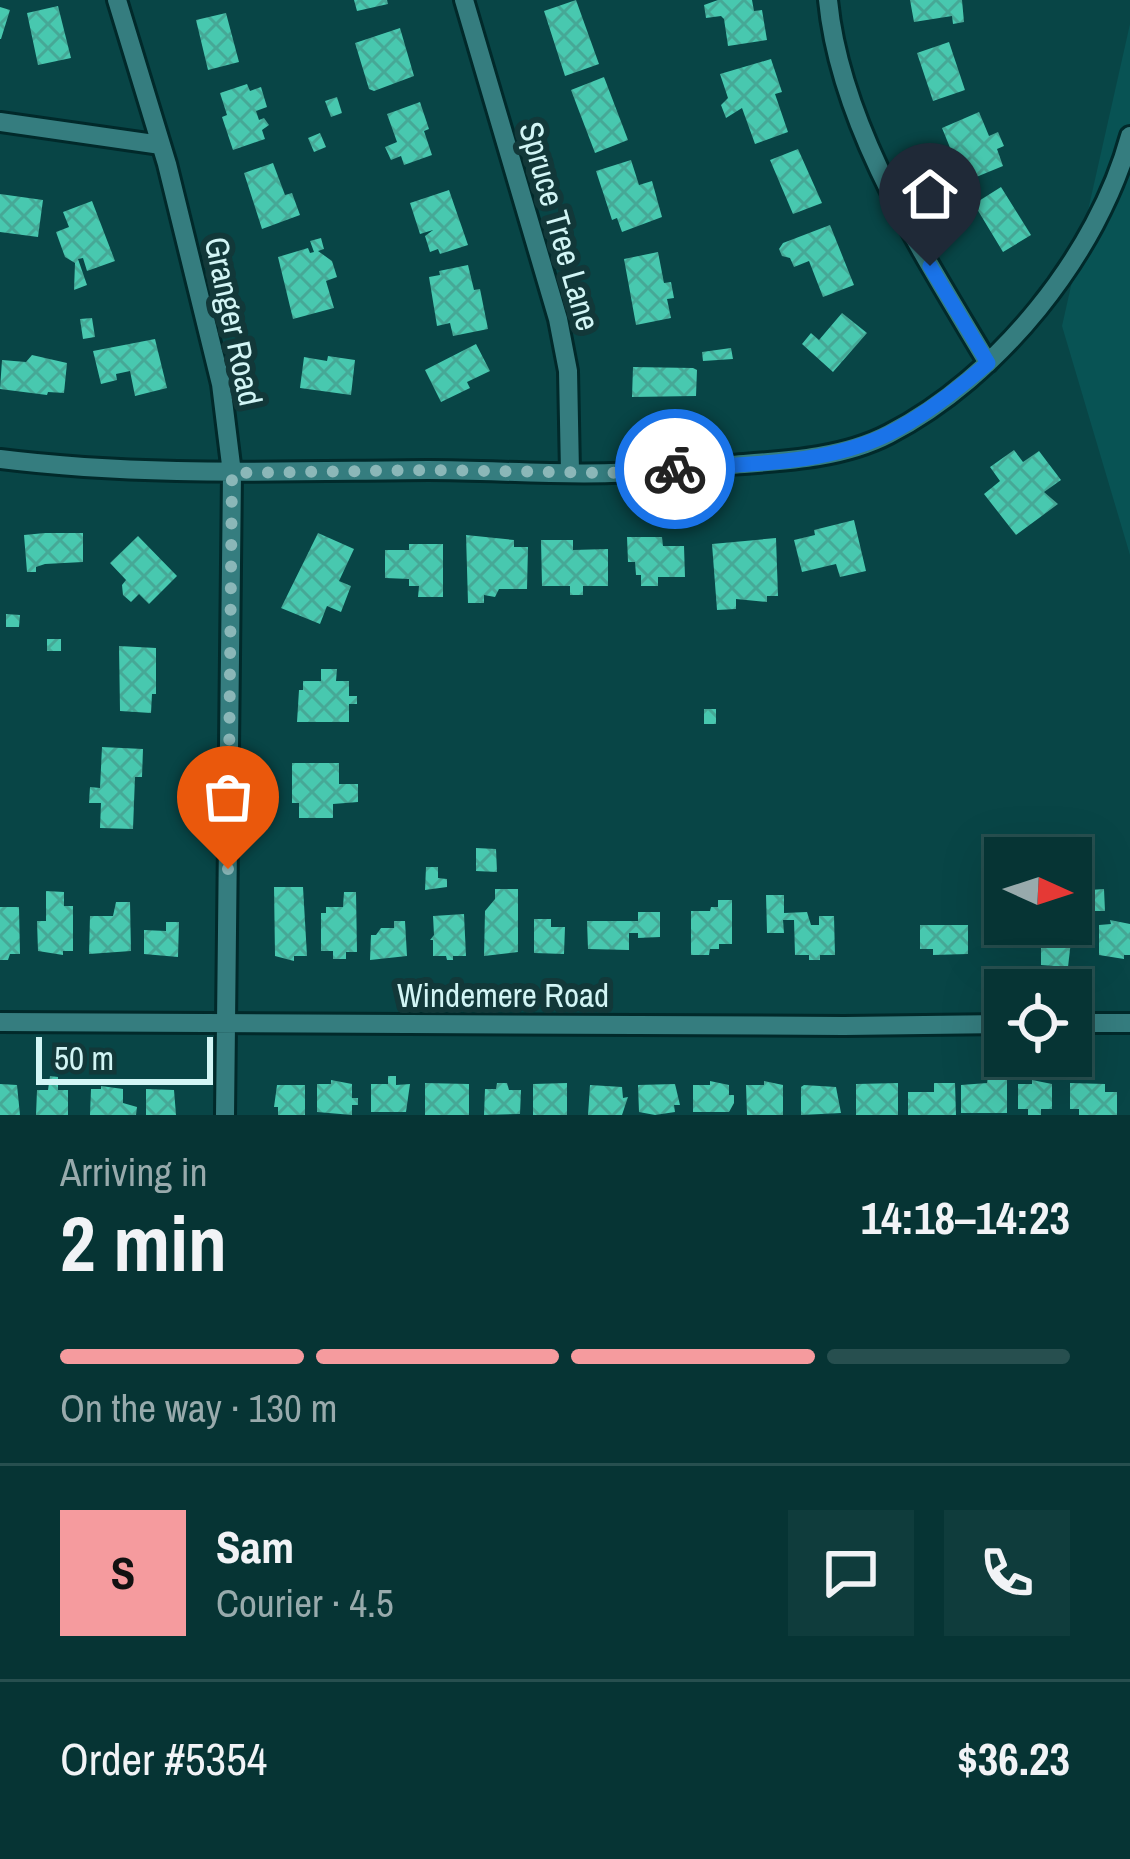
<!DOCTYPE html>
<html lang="en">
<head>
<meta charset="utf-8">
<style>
  :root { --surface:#063434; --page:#0f3c3c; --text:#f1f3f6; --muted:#98aaac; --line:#274f4f; --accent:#f59b9e }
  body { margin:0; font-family:"Archivo Narrow",sans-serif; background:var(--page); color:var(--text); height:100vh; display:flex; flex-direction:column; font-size:45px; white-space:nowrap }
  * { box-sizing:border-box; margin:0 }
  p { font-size:39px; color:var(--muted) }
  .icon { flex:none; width:66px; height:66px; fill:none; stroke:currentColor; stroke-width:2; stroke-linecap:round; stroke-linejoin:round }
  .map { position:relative; height:1115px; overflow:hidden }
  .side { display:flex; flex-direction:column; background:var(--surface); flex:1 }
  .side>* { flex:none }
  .needle { width:78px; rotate:93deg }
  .buttons { position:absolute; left:984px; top:837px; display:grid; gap:24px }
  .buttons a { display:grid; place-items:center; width:108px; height:108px; border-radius:0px; background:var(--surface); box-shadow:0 12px 48px #0002,0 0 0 3px var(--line); font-size:60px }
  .scale { position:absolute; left:36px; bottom:30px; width:177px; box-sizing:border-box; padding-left:12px; border:6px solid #d2f5f5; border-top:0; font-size:33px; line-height:42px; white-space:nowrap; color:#d2f5f5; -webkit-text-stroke:9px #123839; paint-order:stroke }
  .pin { position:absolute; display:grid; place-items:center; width:102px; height:102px; color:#fff; margin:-123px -51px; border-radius:50% 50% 50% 0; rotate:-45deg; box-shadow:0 0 12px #0007 }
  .pin .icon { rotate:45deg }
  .courier { position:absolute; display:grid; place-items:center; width:120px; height:120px; margin:-60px; border:9px solid #1a73e8; border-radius:50%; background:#fff; color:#222; box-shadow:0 3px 15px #0007 }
  .headline em { font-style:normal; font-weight:800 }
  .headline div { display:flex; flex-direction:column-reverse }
  .headline { display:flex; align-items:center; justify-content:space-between; height:204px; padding:0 60px }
  h1 { font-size:78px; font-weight:800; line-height:90px }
  .bar { display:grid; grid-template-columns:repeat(4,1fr); gap:18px 12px; align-content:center; height:144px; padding:0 60px }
  .bar i { height:15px; border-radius:9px; background:var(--line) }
  .bar .selected { background:var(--accent) }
  .bar p { grid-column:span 4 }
  .line { display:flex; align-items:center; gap:30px; padding:0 60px; border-top:3px solid var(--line) }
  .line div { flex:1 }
  .round { display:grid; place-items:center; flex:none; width:126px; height:126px; border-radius:0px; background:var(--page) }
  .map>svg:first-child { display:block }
  .built { fill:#085354 }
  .building { fill:url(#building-cross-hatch) }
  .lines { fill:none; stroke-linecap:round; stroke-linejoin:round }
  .street-casing { stroke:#01292a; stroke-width:24 }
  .street { stroke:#357d7f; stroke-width:18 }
  .done { stroke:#8bb7b8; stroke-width:12; stroke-dasharray:0 21.6 }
  .route { stroke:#1a73e8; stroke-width:15 }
  .labels { text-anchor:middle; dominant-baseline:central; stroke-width:12; stroke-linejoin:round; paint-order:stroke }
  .street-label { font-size:33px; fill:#d2f5f5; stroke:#123839 }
</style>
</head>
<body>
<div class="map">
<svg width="1130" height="1115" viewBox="0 0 1130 1115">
  <defs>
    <pattern id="building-cross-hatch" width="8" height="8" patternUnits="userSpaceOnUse" patternTransform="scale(3)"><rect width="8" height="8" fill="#48c8af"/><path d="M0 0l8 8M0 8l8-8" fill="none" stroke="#46a896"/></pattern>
  </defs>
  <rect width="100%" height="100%" fill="#084546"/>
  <path class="built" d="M1130 24V555L1062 326Z"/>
  <path class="building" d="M354 0H387L388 4 357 11Z
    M576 0 599 64 565 76 544 11Z
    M718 0H752L754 11 762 10 767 40 728 46 724 19 721 16 706 18 704 5Z
    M910 0H962L964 22 953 24 952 16 914 22Z
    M58 6 71 58 38 65 27 13Z
    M0 7 10 10 1 39H0Z
    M226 13 239 62 208 70 196 20Z
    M400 28 414 76 374 91 369 89 355 43Z
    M949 42 965 90 933 101 917 53Z
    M771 59 782 92 775 94 788 132 755 144 742 108 726 118 721 105 728 98 720 74Z
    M604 77 628 140 595 153 571 90Z
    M247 84 250 91 261 87 267 107 256 111 259 120 264 118 269 125 262 130 265 139 233 150 222 117 227 115 220 93Z
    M337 97 342 113 331 117 325 101Z
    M420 102 429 129 424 131 432 155 404 165 401 156 391 160 385 147 397 142 387 114Z
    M979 112 989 136 998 132 1004 146 997 149 1003 166 964 182 942 128Z
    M320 133 326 147 314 152 308 138Z
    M798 149 822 203 793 214 770 160Z
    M631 160 639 185 652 181 662 217 622 232 617 218 612 220 596 171Z
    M273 163 285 195 292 193 300 215 262 229 244 173Z
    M1001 187 1031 235 1003 252 974 204Z
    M449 190 468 245 440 254 438 249 430 252 425 236 433 230 420 234 410 203Z
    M0 194 43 200 38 237 0 232Z
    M92 201 115 261 87 271 83 258 78 259 87 285 74 290 75 263 65 257 56 232 69 227 63 212Z
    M830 225 854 285 823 297 809 261 794 267 790 258 782 256 779 249 783 243Z
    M321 238 324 249 318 251 332 261 337 277 326 281 334 308 293 319 278 257 308 248 310 253 314 252 310 241Z
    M658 252 664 283 671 282 674 298 667 299 671 318 636 325 624 259Z
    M468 265 474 290 480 289 488 329 453 336 450 323 437 326 429 277 440 275 439 271Z
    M842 313 867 333 833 372 802 344 811 333 819 340Z
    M92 318 95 337 83 339 80 319Z
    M155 339 167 388 135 396 130 371 116 374 117 380 101 384 93 351Z
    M476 344 490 371 467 382 470 388 441 402 425 370Z
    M731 348 733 359 703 361 702 352Z
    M32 355 67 363 64 393 48 392 47 395 0 389 2 360 26 362Z
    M328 356 355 360 351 395 300 388 304 357 327 361Z
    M633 367 693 368 697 370 696 396 632 397Z
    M1014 450 1023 462 1039 451 1061 480 1044 492 1058 504 1016 535 984 494 1000 481 990 467Z
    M854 520 866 571 840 577 836 564 802 572 794 540 815 535 814 530Z
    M45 533H83V562L45 564 36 567V572H27L24 535Z
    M318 533 354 549 339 581 351 586 341 612 327 606 320 624 281 608Z
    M466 535 514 540V547H528L527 589H499L495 597 484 595V603H468Z
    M138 536 177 576 149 604 139 594 131 602 123 595 122 585 126 580 110 563Z
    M627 537H662L663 546H684L685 577H658V586H641V575H636L635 562H628Z
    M776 538 778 596H767V602L736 599V609L717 610 712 544Z
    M541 540H573V550L608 549V586H583V595H570V586H542Z
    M409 544H443V597H418L419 586H409V579L385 578V550H409Z
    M6 614 20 615 19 627H6Z
    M47 639H61V651H47Z
    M119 646 156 648V694H152L151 713 120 711Z
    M321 669H337L336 681H349V696H357V704H349V722H297L299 690H303V681H321Z
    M704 709H716V724H704Z
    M102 747 143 749 142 777H135L133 829 100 828 101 803H89L90 787 100 788Z
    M292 763H339V784H358V802L333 804V818H299V803H292Z
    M476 848 496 849 497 872 476 871Z
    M426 867H438V878L447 879V887L425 890Z
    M274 887H303L307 956H294V961L275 956Z
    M495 889H518V952L484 956 485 911 495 899Z
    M1104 889 1105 911H1091L1090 890Z
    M46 891 64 892V906H73V951H63V955L38 951 37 921H46Z
    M344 892H356L357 952H346V959H333V951H321V913H326V907H343Z
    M766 895H784V913L807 912 811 925H819V916H834L835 955H820V960H809V955H795L794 920H783L784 933H767Z
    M718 900H732V944H719V949H710L709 955H691V911H710L711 907H718Z
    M116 902H130L131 951 89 954 90 916H113Z
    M0 907H19L20 954H10L8 960H0Z
    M638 912H660V937L638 938V933H629V950L588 949 587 921H638Z
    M464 914 466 956H453V960H447L446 956H433V940H430L434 935 433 916Z
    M534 919H551V927H565L564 954 534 953Z
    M1110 920 1130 924V955H1124V959L1099 955V925L1111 924Z
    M394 921H405L407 956 370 960 371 935H376L381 928H394Z
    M166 922H179L178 957 144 954V930L166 931Z
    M1041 924H1073L1068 967 1041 965Z
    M920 925H968V954L933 955V949H920Z
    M50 1076 58 1077V1090H68V1115H36L37 1090H48Z
    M388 1076H396V1085L410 1084 406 1112H371V1084H388Z
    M988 1077H1007V1113H961V1085L987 1083Z
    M331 1080 352 1084V1098H358V1105H352V1115L317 1112V1084H331Z
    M1032 1080 1052 1084V1109H1041V1115H1028V1109H1018V1084H1032Z
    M710 1081 729 1085V1095H734V1103L729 1112H693V1085H710Z
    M764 1081 783 1085V1115H747L746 1085H764Z
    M425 1083 469 1084V1115H425Z
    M497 1083H507L509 1090H521L520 1114 484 1115 485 1089H496Z
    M567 1083V1115H533V1084Z
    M898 1083V1115H856V1084Z
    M934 1083H955L956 1115H908V1092H934Z
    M1070 1083 1105 1084V1092H1117V1115H1079V1109H1070Z
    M0 1084 17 1085 20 1115H0Z
    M675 1084 680 1105H674L675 1112 655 1115 639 1112 638 1085Z
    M277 1085H305V1115H278V1107H274Z
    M590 1085 622 1087 623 1098 628 1097 622 1115H588Z
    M804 1085 836 1087 841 1113 801 1115V1087Z
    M101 1086 123 1089V1103L137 1107 136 1115H90L91 1089H101Z
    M146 1089 174 1090 176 1115H146Z"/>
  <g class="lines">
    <defs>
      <path id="street" d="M117 0 167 164 221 384 232 473 225 1115
        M464 0 558 319 568 371 570 472
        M828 0C840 127 924 255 988 363
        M0 122 161 145
        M0 459C143 477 285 471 428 470 489 470 550 475 611 473 650 472 690 468 729 465 782 461 841 459 889 434 998 378 1098 254 1130 136
        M0 1022 844 1026 1005 1024
        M1071 1023H1130"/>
    </defs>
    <use href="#street" class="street-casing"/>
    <use href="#street" class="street"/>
  </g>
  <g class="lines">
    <path class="done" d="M228 869 232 473 432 470 609 473 675 469"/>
    <path class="route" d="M675 469C745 463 823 466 888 434 924 416 957 390 988 363L930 266"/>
  </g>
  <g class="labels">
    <g class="street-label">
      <text transform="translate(560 226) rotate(74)">Spruce Tree Lane</text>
      <text transform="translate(234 321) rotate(78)">Granger Road</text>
      <text x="503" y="995">Windemere Road</text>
    </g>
  </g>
</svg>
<div class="buttons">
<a><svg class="needle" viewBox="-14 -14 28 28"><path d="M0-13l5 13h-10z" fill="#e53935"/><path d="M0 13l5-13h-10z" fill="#98aaac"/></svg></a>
<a><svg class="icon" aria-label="locate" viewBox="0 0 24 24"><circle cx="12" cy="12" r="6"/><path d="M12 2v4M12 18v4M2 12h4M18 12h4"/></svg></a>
</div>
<div class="scale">50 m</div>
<div class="pin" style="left:228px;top:869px;background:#ea580c"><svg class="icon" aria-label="bag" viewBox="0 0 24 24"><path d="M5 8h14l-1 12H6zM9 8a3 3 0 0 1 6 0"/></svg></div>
<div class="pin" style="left:930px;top:266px;background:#1f2937"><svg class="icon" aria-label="home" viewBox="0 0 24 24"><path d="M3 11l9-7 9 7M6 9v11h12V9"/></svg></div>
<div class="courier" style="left:675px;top:469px"><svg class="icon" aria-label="bike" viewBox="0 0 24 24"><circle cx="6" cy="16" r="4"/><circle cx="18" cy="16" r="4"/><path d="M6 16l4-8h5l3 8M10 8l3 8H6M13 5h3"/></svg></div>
</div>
<section class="side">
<div class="headline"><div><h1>2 min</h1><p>Arriving in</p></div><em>14:18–14:23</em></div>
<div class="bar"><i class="selected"></i><i class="selected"></i><i class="selected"></i><i></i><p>On the way · 130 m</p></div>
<div class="line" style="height:216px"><b class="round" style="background:var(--accent);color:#111">S</b><div><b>Sam</b><p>Courier · 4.5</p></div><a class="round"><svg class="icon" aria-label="chat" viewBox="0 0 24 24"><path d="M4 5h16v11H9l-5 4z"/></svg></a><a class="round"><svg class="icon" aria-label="phone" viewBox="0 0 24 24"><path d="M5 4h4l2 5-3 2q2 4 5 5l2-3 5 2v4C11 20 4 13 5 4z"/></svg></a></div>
<div class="line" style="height:156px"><div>Order #5354</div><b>$36.23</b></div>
</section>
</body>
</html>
